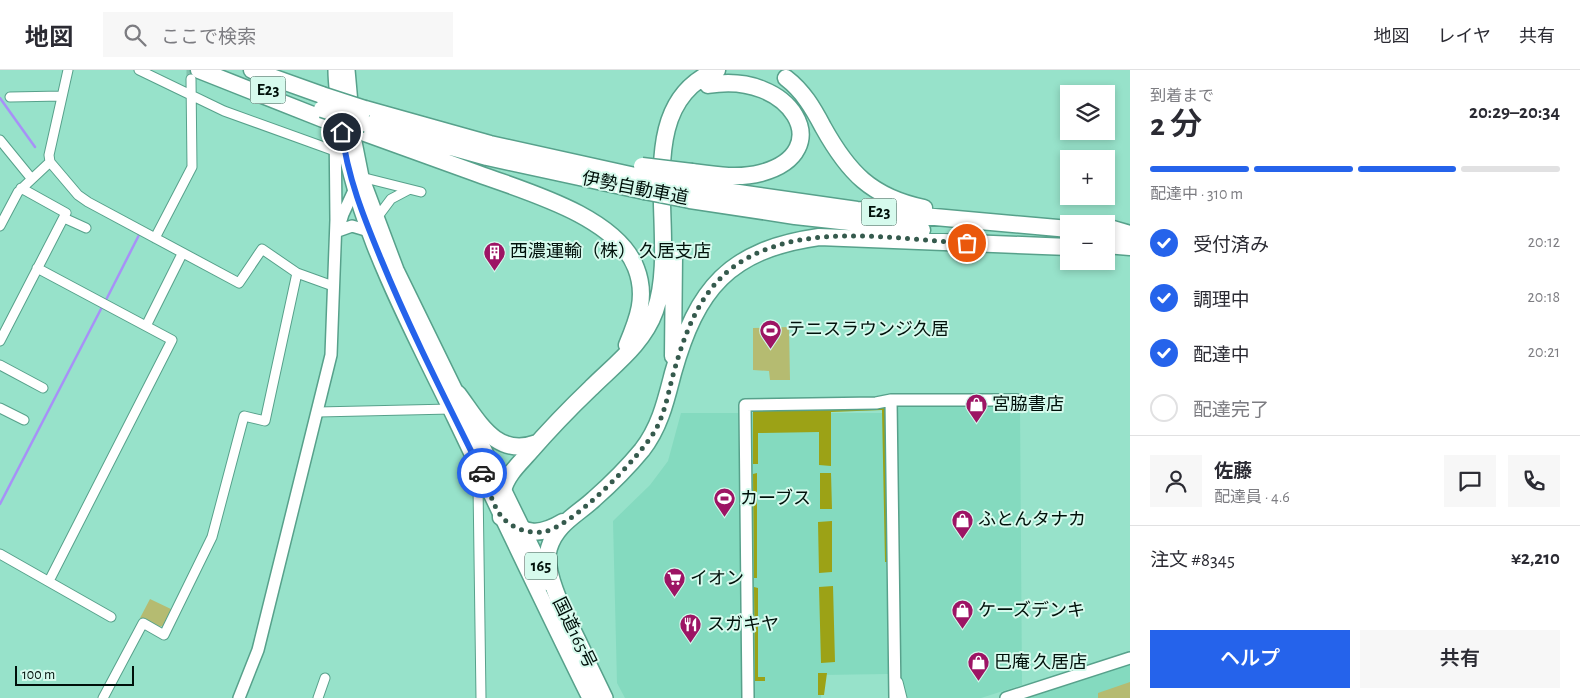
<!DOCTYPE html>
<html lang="ja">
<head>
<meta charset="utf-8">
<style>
  :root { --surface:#fff; --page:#f7f7f7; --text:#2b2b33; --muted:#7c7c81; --line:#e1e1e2; --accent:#2563eb }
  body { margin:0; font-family:"Alegreya Sans","Noto Sans JP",sans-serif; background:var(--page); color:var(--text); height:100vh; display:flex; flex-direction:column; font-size:19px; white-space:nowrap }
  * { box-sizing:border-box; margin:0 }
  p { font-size:16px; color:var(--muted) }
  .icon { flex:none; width:28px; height:28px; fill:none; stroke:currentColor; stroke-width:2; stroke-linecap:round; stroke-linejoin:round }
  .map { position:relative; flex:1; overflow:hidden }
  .sheet { display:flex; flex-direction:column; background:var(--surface); width:450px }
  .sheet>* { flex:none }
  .fabs { position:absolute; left:1060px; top:15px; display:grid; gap:10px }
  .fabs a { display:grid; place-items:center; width:55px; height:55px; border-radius:0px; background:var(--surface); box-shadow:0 2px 8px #0003; font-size:25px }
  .scale { position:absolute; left:15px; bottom:12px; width:119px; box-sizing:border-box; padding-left:5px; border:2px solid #00100a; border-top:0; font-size:14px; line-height:18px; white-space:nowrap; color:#00100a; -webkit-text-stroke:4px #d6faed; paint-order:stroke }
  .pin { position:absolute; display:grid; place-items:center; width:42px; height:42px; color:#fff; margin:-21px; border:2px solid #fff; border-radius:50%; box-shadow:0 1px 5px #0007 }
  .courier { position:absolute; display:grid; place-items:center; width:50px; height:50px; margin:-25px; border:4px solid #2563eb; border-radius:50%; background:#fff; color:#222; box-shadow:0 1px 6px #0007 }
  .head em { font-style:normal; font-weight:600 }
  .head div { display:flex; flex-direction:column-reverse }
  .head { display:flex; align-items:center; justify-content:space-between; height:85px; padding:0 20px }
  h1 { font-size:32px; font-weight:600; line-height:38px }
  .bar { display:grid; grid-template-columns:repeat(4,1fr); gap:8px 5px; align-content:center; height:60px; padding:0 20px }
  .bar i { height:6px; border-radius:4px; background:var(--line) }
  .bar .current { background:var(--accent) }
  .bar p { grid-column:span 4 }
  .line { display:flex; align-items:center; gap:12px; padding:0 20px; border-top:1px solid var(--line) }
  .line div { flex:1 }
  .round { display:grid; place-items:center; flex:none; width:52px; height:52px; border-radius:0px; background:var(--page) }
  ol { padding:0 20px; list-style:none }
  li { display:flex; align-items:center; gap:15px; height:55px }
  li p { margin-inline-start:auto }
  li .icon { padding:5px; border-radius:50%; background:var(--accent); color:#fff; stroke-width:4 }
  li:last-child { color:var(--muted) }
  li i { width:28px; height:28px; border:2px solid var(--line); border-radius:50% }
  .primary-button { display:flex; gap:10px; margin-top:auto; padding:10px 20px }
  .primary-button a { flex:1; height:58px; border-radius:0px; background:var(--accent); color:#fff; font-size:20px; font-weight:600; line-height:58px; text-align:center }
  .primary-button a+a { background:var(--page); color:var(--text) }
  header { display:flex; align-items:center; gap:30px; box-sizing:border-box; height:70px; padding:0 25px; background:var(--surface); border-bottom:1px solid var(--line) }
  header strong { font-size:24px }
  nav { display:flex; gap:28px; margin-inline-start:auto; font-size:18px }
  .search { width:350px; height:45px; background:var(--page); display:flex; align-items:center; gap:12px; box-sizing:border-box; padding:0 18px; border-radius:0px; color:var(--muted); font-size:19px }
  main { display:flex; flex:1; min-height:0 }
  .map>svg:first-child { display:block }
  .built { fill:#84dabf }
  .green { fill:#b5bb71 }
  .forest { fill:#9ca216 }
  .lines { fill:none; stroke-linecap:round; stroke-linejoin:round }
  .stream { stroke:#a791f7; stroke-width:2.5 }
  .minor-tunnel { stroke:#80c2ad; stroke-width:9; stroke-dasharray:9 4.5; stroke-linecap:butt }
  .minor-casing { stroke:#57a18b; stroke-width:11 }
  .tertiary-casing { stroke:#57a18b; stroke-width:14 }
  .trunk-casing { stroke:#57a18b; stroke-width:18 }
  .motorway-casing { stroke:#57a18b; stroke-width:19 }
  .minor { stroke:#fff; stroke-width:9 }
  .tertiary { stroke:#fff; stroke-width:11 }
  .trunk { stroke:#fff; stroke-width:15 }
  .motorway { stroke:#fff; stroke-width:16 }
  .motorway-bridge-casing { stroke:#57a18b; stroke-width:19; stroke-linecap:butt }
  .motorway-bridge { stroke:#fff; stroke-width:16 }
  .done { stroke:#355a4d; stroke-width:5; stroke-dasharray:0 9 }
  .route { stroke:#2563eb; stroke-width:6 }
  .labels { text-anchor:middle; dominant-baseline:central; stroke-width:4; stroke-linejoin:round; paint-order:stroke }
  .shield { fill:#d6faed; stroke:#40564e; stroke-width:1 }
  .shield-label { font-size:16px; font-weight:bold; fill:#00100a }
  .street-label { font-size:18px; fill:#00100a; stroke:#d6faed }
  .poi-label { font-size:18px; fill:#00100a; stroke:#d6faed; text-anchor:start }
</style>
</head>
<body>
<header>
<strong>地図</strong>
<div class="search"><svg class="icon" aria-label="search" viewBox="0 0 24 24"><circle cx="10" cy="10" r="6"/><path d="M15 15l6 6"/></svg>ここで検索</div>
<nav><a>地図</a><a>レイヤ</a><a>共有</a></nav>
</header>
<main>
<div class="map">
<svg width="1130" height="628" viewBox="0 0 1130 628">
  <rect width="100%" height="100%" fill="#97e2ca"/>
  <path class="built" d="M952 336 1020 337 1022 615 981 628H902L896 337Z
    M681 343H884L888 604 821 605V628H625L617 613 613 451 650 415 668 391Z
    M1130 589V628H1006Z"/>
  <path class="green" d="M789 257 790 310H770L769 301 753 300V258Z
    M150 529 173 540 166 555 159 557 140 548Z
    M1130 612V628H1098V623Z"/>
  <path class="forest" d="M889 334 892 492H885L882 340 831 342V396L819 395V362L758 363V394H753V337Z
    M757 403V508H754L753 404Z
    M820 403H831L832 439H820Z
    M832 451V502L819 503 818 452Z
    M833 516 835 592 821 593 819 517Z
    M754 517 758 518V607H765V611H755Z
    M818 603H827L824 625H818Z"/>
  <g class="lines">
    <path class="stream" d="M0 28 35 77
      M106 230 140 163
      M0 434 102 237"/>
    <path class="minor-tunnel" d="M191 0V9"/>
    <defs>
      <path id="minor" d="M68 0 49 85 50 92 78 125 88 132 239 213 262 179 297 203 333 216
        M139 0 224 41 335 81
        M10 27 62 26
        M0 70 31 108
        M361 107 421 122
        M64 148 86 158
        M376 149 391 129 408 120
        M0 156 18 122 50 92
        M155 168 192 97 191 9
        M37 198 172 270 49 511
        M146 256 182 184
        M0 271 66 143 21 118
        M0 295 43 318
        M0 338 24 350
        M318 342 451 339
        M0 484 111 547
        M898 612 902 628
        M103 628 143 553 164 565 212 467 244 346 265 351 297 203
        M318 628 325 608
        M481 628 478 415 482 404"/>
      <path id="tertiary" d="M339 157 343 144 357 114
        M338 161 352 156 369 161
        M891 330 895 628
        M239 628 258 580 331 285 336 150 335 48
        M748 628 745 335 876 333 891 330H1017
        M1006 628 1130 588"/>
      <path id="trunk" d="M336 0C336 12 338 25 339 38 351 150 407 248 455 348 500 442 544 535 590 628
        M347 0 353 67 361 107 396 200 549 513
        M579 574 605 628"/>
      <path id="motorway" d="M199 0 323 49
        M252 0 322 25
        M786 8C803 21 813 38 823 57 848 102 871 127 924 138
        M365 39 490 74 644 108
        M369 54 487 87 644 121
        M365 63C401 76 437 89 473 102 521 120 616 145 636 198 647 226 638 249 627 275
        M692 102C714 105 739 109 761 103 839 82 791 0 708 15
        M690 116 857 140 1069 159
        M690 130 795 146 922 160
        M1106 157 1130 164
        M1106 175 1130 177
        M673 286 674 185
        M458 324C479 352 496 388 537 373
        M563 452C536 468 526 463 501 447 502 439 501 429 503 421 506 406 519 394 528 384 548 361 569 339 591 318 615 294 643 274 655 241 682 167 625 37 717 0
        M584 584C573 559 541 504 549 478 556 454 578 444 594 429 611 414 628 397 642 380 660 357 666 330 673 303 697 218 729 180 819 167L1069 177"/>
    </defs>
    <use href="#minor" class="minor-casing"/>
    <use href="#tertiary" class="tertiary-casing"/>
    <use href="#trunk" class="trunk-casing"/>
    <use href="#motorway" class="motorway-casing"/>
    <use href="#minor" class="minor"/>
    <use href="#tertiary" class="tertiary"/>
    <use href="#trunk" class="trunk"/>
    <use href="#motorway" class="motorway"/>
    <defs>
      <path id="motorway-bridge" d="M322 25 365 39
        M322 39 367 54
        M642 96 692 102
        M644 108 690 116
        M644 121 690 130"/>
    </defs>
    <use href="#motorway-bridge" class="motorway-bridge-casing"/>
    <use href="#motorway-bridge" class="motorway-bridge"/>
  </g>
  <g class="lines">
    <path class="done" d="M482 403C487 414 494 439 502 447 511 458 529 464 543 462 573 457 641 386 656 359 665 342 668 324 673 305 684 266 698 224 732 198 796 150 891 169 967 173"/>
    <path class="route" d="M342 62C347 106 364 148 381 189 411 262 447 332 482 403"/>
  </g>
  <defs>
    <symbol id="building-pin" viewBox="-11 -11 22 30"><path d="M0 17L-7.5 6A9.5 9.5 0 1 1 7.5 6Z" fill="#9d1464" stroke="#d6faed"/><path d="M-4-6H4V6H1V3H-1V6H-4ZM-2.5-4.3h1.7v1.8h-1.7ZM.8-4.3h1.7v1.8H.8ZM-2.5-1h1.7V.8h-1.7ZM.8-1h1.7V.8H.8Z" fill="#fff"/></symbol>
    <symbol id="stadium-pin" viewBox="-11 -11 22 30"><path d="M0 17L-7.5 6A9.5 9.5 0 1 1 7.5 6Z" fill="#9d1464" stroke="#d6faed"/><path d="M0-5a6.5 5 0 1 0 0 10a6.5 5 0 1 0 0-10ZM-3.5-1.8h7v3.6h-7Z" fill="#fff"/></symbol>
    <symbol id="shop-pin" viewBox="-11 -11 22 30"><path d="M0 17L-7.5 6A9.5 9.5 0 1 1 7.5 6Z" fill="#9d1464" stroke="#d6faed"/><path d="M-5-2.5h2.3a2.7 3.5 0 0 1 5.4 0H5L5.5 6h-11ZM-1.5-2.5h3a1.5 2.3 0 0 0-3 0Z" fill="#fff"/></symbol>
    <symbol id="supermarket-pin" viewBox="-11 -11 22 30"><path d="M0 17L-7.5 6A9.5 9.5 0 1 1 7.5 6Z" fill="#9d1464" stroke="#d6faed"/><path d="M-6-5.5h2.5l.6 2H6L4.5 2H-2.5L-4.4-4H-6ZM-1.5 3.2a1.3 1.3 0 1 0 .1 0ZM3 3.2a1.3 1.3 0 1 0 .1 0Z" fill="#fff"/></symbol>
    <symbol id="restaurant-pin" viewBox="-11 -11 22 30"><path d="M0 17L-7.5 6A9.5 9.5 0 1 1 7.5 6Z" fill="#9d1464" stroke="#d6faed"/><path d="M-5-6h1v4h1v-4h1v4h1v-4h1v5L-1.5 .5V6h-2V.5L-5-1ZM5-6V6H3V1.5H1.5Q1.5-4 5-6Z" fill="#fff"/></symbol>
  </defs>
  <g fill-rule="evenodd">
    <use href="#building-pin" x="482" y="170" width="25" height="34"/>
    <use href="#stadium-pin" x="758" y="248" width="25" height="34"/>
    <use href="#shop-pin" x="964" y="322" width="25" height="34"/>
    <use href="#stadium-pin" x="712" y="416" width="25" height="34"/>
    <use href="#shop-pin" x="950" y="438" width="25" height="34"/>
    <use href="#supermarket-pin" x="662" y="496" width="25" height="34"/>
    <use href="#shop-pin" x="950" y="528" width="25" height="34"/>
    <use href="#restaurant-pin" x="678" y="542" width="25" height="34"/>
    <use href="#shop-pin" x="966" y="580" width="25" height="34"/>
  </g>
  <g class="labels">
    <g class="shield">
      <rect x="250.5" y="6.5" width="35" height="27" rx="4"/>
      <rect x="861.5" y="128.5" width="35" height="27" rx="4"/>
      <rect x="525" y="482.5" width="32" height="27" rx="4"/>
    </g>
    <g class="shield-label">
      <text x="268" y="20">E23</text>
      <text x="879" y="142">E23</text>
      <text x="541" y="496">165</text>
    </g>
    <g class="street-label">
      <text transform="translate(635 119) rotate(11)">伊勢自動車道</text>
      <text transform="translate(574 563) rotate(64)">国道165号</text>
    </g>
    <g class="poi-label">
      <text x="510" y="182">西濃運輸（株） 久居支店</text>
      <text x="787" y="260">テニスラウンジ久居</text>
      <text x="992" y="335">宮脇書店</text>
      <text x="740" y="429">カーブス</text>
      <text x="978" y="450">ふとんタナカ</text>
      <text x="690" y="509">イオン</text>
      <text x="978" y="541">ケーズデンキ</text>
      <text x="707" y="555">スガキヤ</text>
      <text x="994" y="593">巴庵 久居店</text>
    </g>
  </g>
</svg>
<div class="fabs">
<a><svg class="icon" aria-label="layers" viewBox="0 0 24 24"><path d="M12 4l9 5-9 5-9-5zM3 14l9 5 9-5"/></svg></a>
<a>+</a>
<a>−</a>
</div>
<div class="scale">100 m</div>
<div class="pin" style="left:967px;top:173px;background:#ea580c"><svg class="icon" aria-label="bag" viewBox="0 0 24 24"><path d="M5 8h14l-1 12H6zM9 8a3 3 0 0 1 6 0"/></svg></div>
<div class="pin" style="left:342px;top:62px;background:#1f2937"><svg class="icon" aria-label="home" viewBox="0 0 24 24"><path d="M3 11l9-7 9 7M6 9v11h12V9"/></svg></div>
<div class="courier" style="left:482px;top:403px"><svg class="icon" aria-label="car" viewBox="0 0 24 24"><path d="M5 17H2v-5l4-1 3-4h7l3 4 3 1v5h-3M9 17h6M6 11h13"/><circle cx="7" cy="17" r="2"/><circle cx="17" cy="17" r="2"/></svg></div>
</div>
<section class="sheet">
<div class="head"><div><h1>2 分</h1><p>到着まで</p></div><em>20:29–20:34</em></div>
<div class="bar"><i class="current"></i><i class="current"></i><i class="current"></i><i></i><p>配達中 · 310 m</p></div>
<ol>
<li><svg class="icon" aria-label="check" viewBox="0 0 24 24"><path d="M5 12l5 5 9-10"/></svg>受付済み<p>20:12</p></li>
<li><svg class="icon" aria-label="check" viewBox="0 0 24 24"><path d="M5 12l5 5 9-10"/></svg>調理中<p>20:18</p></li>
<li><svg class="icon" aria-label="check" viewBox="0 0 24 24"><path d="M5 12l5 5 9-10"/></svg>配達中<p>20:21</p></li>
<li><i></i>配達完了</li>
</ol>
<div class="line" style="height:90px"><a class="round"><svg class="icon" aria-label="person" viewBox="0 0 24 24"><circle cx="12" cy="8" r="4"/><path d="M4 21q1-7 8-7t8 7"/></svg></a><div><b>佐藤</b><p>配達員 · 4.6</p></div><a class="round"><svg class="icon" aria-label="chat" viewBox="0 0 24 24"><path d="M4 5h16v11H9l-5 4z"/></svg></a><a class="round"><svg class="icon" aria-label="phone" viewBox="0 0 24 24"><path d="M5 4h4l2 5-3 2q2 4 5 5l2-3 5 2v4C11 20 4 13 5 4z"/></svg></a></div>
<div class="line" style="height:65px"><div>注文 #8345</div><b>¥2,210</b></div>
<div class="primary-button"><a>ヘルプ</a><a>共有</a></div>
</section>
</main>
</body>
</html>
